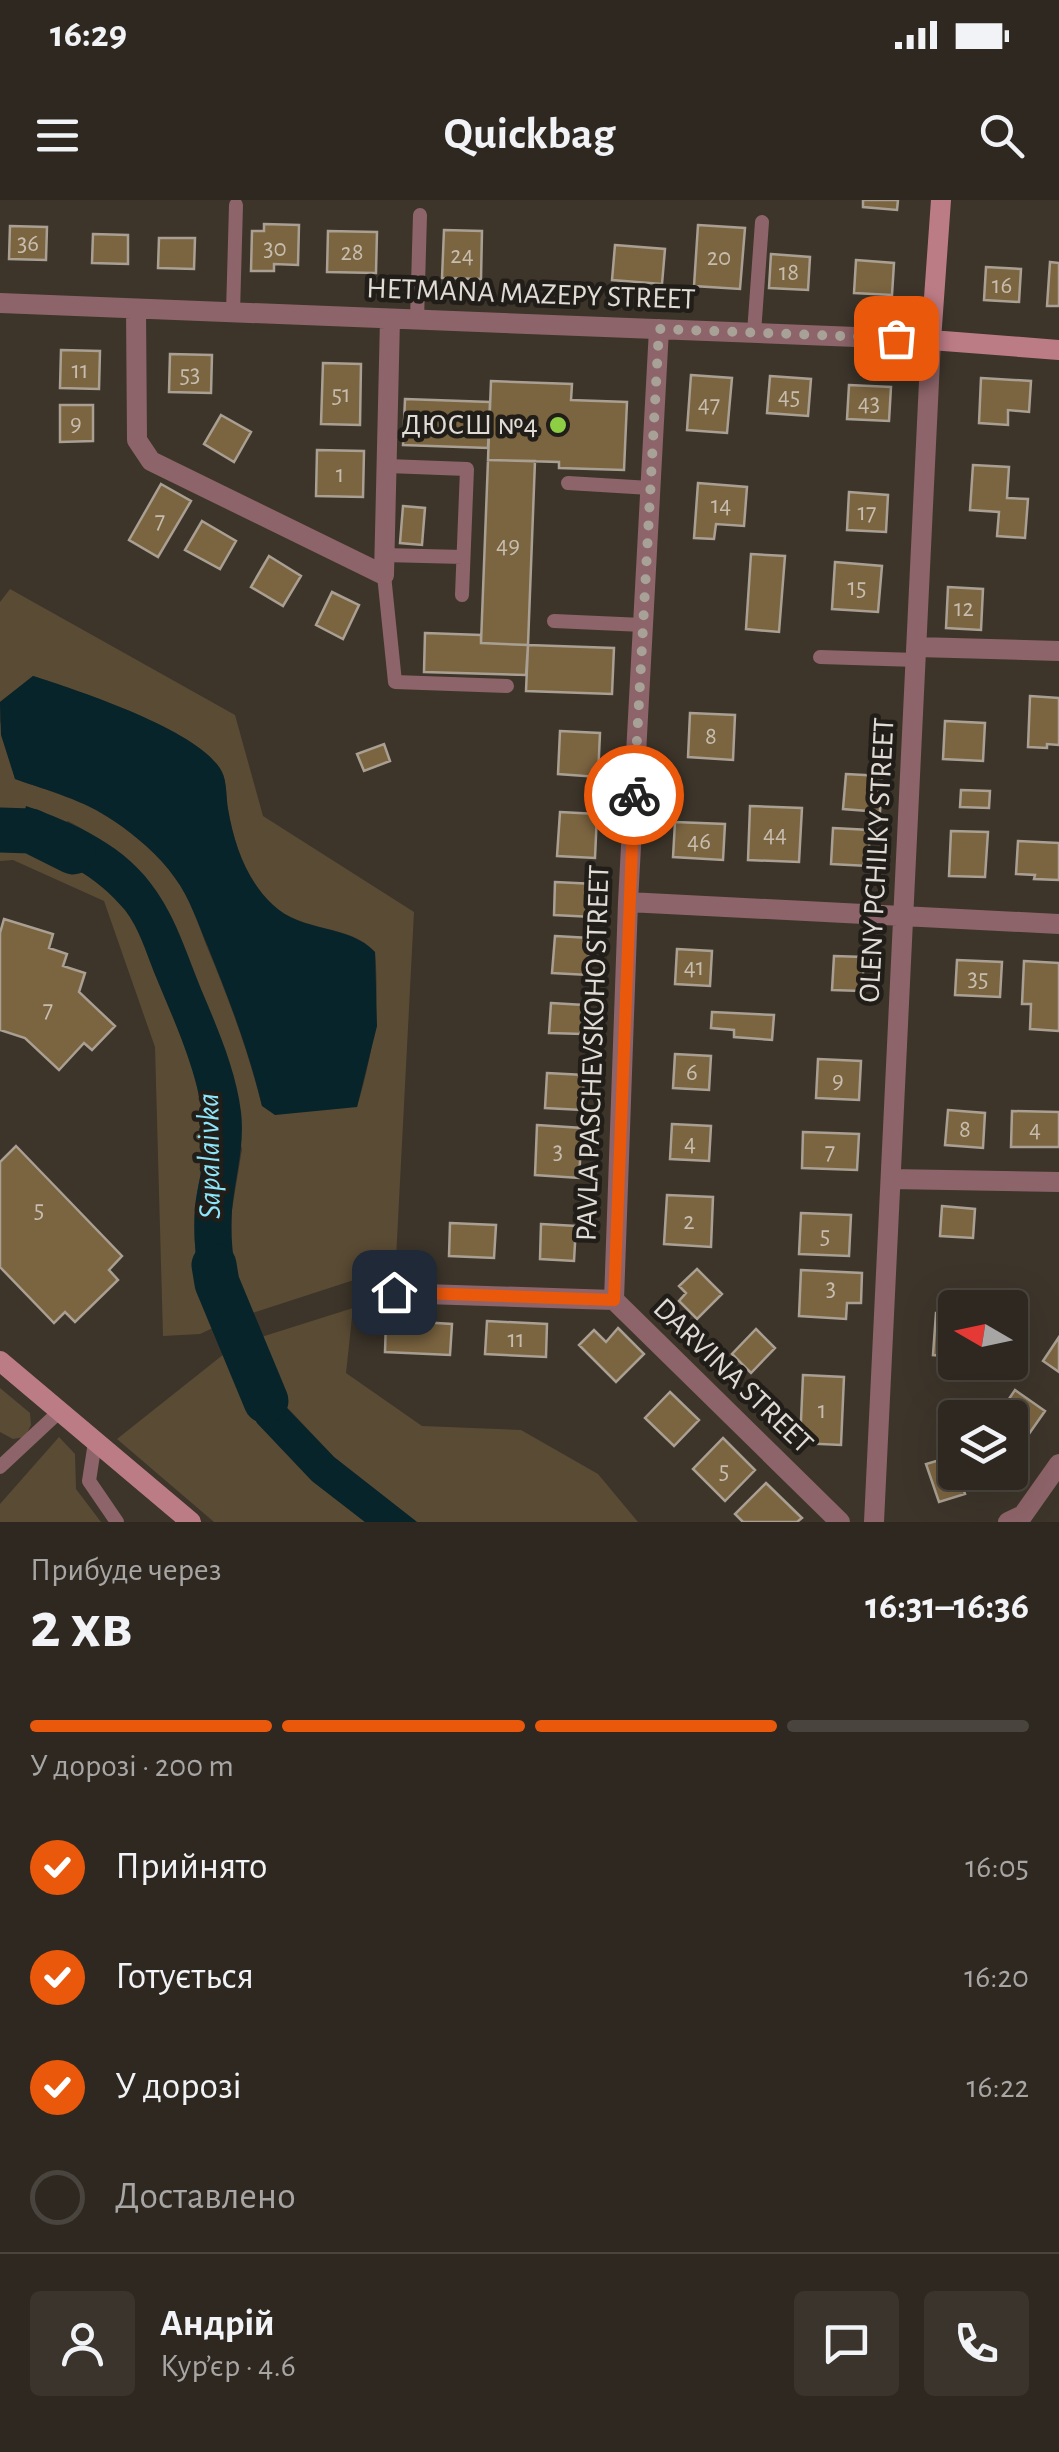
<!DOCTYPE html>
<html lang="uk">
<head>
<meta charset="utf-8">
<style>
  :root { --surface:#2e2820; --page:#3a342d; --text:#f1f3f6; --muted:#a7a6a5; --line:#49443e; --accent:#ea580c }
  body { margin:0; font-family:"Alegreya Sans",sans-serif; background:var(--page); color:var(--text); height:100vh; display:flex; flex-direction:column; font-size:38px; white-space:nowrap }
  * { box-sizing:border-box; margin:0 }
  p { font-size:32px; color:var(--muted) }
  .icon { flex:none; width:55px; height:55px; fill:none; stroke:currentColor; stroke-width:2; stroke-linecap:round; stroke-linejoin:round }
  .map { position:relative; height:1322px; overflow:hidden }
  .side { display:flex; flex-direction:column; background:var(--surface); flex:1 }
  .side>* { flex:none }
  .needle { width:65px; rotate:279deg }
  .controls { position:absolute; left:938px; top:1090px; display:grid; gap:20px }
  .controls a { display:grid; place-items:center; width:90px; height:90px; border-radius:10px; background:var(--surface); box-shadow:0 10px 40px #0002,0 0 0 2px var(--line); font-size:50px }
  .pin { position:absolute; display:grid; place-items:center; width:85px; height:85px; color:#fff; margin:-42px; border-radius:20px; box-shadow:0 5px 15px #0006 }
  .courier { position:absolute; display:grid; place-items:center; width:100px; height:100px; margin:-50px; border:8px solid #ea580c; border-radius:50%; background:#fff; color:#222; box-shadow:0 2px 12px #0007 }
  .summary em { font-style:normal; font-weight:600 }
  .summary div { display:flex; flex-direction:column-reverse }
  .summary { display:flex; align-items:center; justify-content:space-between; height:170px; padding:0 30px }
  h1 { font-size:65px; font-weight:600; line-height:75px }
  .bar { display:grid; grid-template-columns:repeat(4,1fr); gap:15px 10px; align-content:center; height:120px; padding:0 30px }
  .bar i { height:12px; border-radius:8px; background:var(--line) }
  .bar .selected { background:var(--accent) }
  .bar p { grid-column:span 4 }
  .line { display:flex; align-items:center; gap:25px; padding:0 30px; border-top:2px solid var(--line) }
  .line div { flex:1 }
  .round { display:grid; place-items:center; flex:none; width:105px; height:105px; border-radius:10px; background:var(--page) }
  ol { padding:0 30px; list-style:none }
  li { display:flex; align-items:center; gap:30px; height:110px }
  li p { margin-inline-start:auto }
  li .icon { padding:10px; border-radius:50%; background:var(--accent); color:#fff; stroke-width:4 }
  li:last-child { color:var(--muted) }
  li i { width:55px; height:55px; border:5px solid var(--line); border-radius:50% }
  .status { display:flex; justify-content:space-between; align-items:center; height:70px; padding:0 50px; background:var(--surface); direction:ltr }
  .status svg { height:28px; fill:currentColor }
  header { display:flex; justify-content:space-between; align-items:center; height:130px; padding:0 30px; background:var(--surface); font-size:45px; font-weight:600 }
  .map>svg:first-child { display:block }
  .green { fill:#5a4b34 }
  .water { fill:#07242a }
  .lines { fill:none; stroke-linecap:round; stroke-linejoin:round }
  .river { stroke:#07242a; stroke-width:45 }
  .building { fill:#7b6440; stroke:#a9a093; stroke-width:2.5 }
  .lane { stroke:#8d6469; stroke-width:14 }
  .street { stroke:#8d6469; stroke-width:20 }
  .secondary { stroke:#bc7c86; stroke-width:20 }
  .done { stroke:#a7a198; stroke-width:10; stroke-dasharray:0 18 }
  .route { stroke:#ea580c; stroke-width:12 }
  .poi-dot { fill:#8dce44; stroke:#211d18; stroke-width:4 }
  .labels { text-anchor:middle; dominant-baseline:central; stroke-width:9; stroke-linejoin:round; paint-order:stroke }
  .number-label { font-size:25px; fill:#c7bdaf }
  .street-label { font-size:30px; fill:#e0dbd4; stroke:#211d18 }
  .poi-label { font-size:30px; fill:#e0dbd4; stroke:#211d18; text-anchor:end }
  .water-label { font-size:32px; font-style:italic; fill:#8ce5f9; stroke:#211d18 }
</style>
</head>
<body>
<div class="status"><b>16:29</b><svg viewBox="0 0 49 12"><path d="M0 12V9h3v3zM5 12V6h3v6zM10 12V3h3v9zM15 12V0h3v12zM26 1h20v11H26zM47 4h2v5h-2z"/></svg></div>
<header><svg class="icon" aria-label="menu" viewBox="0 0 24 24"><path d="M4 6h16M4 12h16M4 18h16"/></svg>Quickbag<svg class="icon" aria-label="search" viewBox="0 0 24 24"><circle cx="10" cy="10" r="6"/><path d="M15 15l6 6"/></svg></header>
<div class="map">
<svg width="1059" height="1322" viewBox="0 0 1059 1322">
  <rect width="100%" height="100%" fill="#3d352a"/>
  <path class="green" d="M10 389 235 515 263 616 414 712 395 1078 354 1080 243 1116 231 1050 232 1010 242 949 173 720C147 672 116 647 68 621L17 642C59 657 97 675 125 710 139 728 146 752 154 772 177 826 203 881 205 940 205 963 197 985 195 1008 192 1051 199 1088 215 1127L200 1134 163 1136 155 847 104 701 13 660 0 661V521L15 579C49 591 84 600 114 621 135 635 160 656 175 678 190 698 198 724 207 747 229 799 248 851 262 906L357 907C373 854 380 807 375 752 349 723 302 733 273 705 247 681 234 644 228 609 226 598 227 582 222 572 202 531 77 490 33 476L0 502V402Z
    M353 1108 346 1173 422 1226 521 1230 598 1274 638 1322H417L334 1257 284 1204 255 1139Z
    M224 1154 257 1223 312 1281 365 1322H214L117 1239Z
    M0 1188 30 1213 31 1225 25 1237 13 1239 0 1232Z
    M59 1237 75 1254 76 1289 101 1322H0V1304Z"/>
  <path class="water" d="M33 476C77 490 202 531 222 572 227 582 226 597 228 609 234 644 246 680 273 705 302 733 349 724 375 752L377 826 357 907 275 915 262 906C249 851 229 799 208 747 198 724 190 698 175 678 160 656 135 635 114 621 84 600 49 591 15 579L1 535 0 502Z
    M26 606C75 623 127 646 157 692 177 721 188 757 201 789 217 827 236 870 241 912 245 946 235 977 232 1010 229 1046 237 1081 243 1116L215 1127C199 1088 192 1051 195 1008 197 985 205 963 205 940 203 881 176 826 154 772 146 752 139 728 125 710 96 675 58 657 17 642Z
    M255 1139 284 1205 334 1257 417 1322H365L312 1281 257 1223 224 1154Z"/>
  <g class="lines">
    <path class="river" d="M0 630 31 631 73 652
      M214 1065 217 1083 266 1201"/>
  </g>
  <path class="building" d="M863 0H898L897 10 863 7Z
    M264 24 299 25 298 65 274 64V71H251L252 31H264Z
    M698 25 745 28 740 89 694 86Z
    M10 26 47 27 46 60 9 59Z
    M444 30 482 31 481 79 442 78Z
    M328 31 377 32 376 73 327 72Z
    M93 34 128 35V64L92 63Z
    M159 38H195L194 69 158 68Z
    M615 45 665 49 662 84 612 80Z
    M771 54 810 57 808 90 769 88Z
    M856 60 894 63 892 95 854 93Z
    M1050 62 1059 63V106H1047Z
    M986 67 1021 69 1019 102 984 100Z
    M61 150 100 151 99 189 60 188Z
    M170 154 212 155 211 193 169 192Z
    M323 163 361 164 360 225 321 224Z
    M691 175 732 178 727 233 687 230Z
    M770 176 811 179 808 216 767 213Z
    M981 178 1031 181 1029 212 1008 210V225L979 223Z
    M491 181 572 184 571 200 627 202 624 270 559 268V262L488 260Z
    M849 185 891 187 889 221 847 219Z
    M405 199 490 202 488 248 403 245Z
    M60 205H93V241L60 242Z
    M221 215 251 232 234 262 204 244Z
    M317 250 364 251 363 297 316 296Z
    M488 260 535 261 528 445 481 443Z
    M973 265 1009 267 1007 298 1028 299 1025 338 997 336 999 312 970 310Z
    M698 283 747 287 744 326 716 324 714 339 694 338Z
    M161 284 191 301 158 357 129 340Z
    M849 292 888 295 886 332 847 330Z
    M403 306 425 308 422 345 400 343Z
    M202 321 236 341 220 369 185 350Z
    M751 354 785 356 779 432 746 429Z
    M269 356 301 376 283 406 251 387Z
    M835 362 882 366 878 412 832 409Z
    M948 387 983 389 981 430 946 428Z
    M332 392 359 405 343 439 316 425Z
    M425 433 481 435V443L528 445 526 475 424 472Z
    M528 445 614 448 612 494 526 491Z
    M1030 496 1059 498V545L1047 544V548L1028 547Z
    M690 513 735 515 733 560 688 557Z
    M945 521 985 523 983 561 943 559Z
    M560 531 600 533 598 577 558 574Z
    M384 544 390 561 364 571 357 554Z
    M846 574 882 576 880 612 843 609Z
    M961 590 990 591 989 608 960 607Z
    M750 606 802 608 799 662 748 660Z
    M560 612 597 614 595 658 557 656Z
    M675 622 725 624 723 660 673 657Z
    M833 628 870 630 868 666 831 664Z
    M951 631 988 632 985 677 949 676Z
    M1018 641 1059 643V680L1034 679 1035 675 1016 674Z
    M555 682 595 684 593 717 554 715Z
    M4 719 53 734 49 748 67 754 63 766 85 773 79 792 115 826 92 850 84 843 59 870 25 838 0 830V733Z
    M555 736 590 738 588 775 552 773Z
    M677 749 712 751 710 786 675 784Z
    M834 756 864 757 862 791 832 790Z
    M957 760 1002 762 1000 797 955 795Z
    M1024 761 1059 763V831L1030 829 1031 804H1022Z
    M551 803 584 805 583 834 549 833Z
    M712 812 774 815 772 840 734 837V830L711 828Z
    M675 854 711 856 709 890 673 888Z
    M818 859 861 861 859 900 816 898Z
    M547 873 584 875 582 910 545 908Z
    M948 910 985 913 983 948 945 945Z
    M1012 911 1059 912V947H1011Z
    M672 924 711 926 709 961 670 959Z
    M537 925 582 928 579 978 535 975Z
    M803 932 859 934 857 970 802 968Z
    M16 946 122 1056 109 1070 118 1080 75 1122 65 1112 54 1123 0 1067V962Z
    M667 995 713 997 711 1047 664 1044Z
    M942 1006 975 1009 973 1038 940 1036Z
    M801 1013 851 1015 849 1056 799 1054Z
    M450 1023 496 1025 494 1058 449 1056Z
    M541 1024 576 1026 574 1061 540 1059Z
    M697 1069 722 1094 697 1119 679 1101 686 1093 679 1086Z
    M801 1070 862 1073 861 1103H847L846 1119 799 1116Z
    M936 1113 955 1114V1157L933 1155Z
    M386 1120 452 1124 450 1155 385 1152Z
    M487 1121 547 1124 546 1157 485 1154Z
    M618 1128 644 1154 616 1182 579 1145 594 1130 606 1142Z
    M756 1129 775 1148 751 1173 732 1154Z
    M1059 1137V1172L1043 1161Z
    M803 1175 844 1177 841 1245 800 1243Z
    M1015 1190 1045 1211 1024 1241 1010 1231V1218H996Z
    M670 1192 699 1220 674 1246 645 1218Z
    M723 1238 755 1270 725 1301 693 1269Z
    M953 1256 955 1272H958L965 1294 939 1302 926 1264Z
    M766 1283 802 1318 797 1322H743L735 1314Z"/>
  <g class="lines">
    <path class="lane" d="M233 113 236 5
      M417 120 420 15
      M754 133 762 22
      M387 266 467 269 462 395
      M568 283 650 288
      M384 355 463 357
      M384 375 395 482 507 486
      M554 421 643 425
      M820 457 917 460
      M95 1242 89 1281 117 1322
      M0 1267 60 1211"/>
    <path class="street" d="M0 103 931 140 874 1322
      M136 109 137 240 151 261 384 375 390 119
      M917 447 1059 451
      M628 702 1059 724
      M891 979 1059 982
      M394 1093 614 1100 840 1322
      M614 1100 628 702 659 129
      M1008 1322 1023 1315 1059 1264"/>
    <path class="secondary" d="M941 0 931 140 1059 150
      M0 1161 191 1322"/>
  </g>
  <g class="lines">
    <path class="done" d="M634 595 659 129 896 138"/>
    <path class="route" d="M394 1092 614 1100 634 595"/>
  </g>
  <circle class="poi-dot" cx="558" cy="225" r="10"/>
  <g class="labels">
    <g class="number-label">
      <text x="28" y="43">36</text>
      <text x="275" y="48">30</text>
      <text x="352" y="52">28</text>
      <text x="462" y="55">24</text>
      <text x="719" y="57">20</text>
      <text x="789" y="72">18</text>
      <text x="1002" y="85">16</text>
      <text x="80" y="170">11</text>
      <text x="190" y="174">53</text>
      <text x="341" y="194">51</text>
      <text x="789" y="196">45</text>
      <text x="869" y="203">43</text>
      <text x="709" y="204">47</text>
      <text x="76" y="223">9</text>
      <text x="340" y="274">1</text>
      <text x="721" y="305">14</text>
      <text x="867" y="312">17</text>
      <text x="160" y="320">7</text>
      <text x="508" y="345">49</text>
      <text x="857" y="387">15</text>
      <text x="964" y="408">12</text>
      <text x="711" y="536">8</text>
      <text x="775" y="634">44</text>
      <text x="699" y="641">46</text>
      <text x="694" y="767">41</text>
      <text x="978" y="778">35</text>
      <text x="48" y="809">7</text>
      <text x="692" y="872">6</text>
      <text x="838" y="880">9</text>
      <text x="965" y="929">8</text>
      <text x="1035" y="929">4</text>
      <text x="690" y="943">4</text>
      <text x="558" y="951">3</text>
      <text x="830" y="951">7</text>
      <text x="39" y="1009">5</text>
      <text x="689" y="1021">2</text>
      <text x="825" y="1035">5</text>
      <text x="831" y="1088">3</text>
      <text x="516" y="1139">11</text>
      <text x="822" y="1210">1</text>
      <text x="724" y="1270">5</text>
    </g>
    <g class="street-label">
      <text transform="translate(531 94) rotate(2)">HETMANA MAZEPY STREET</text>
      <text transform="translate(877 660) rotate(-87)">OLENY PCHILKY STREET</text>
      <text transform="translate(593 853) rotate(-88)">PAVLA PASCHEVSKOHO STREET</text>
      <text transform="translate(733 1176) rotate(44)">DARVINA STREET</text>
    </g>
    <g class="poi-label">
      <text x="538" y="225">ДЮСШ №4</text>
    </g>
    <g class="water-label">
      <text transform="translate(209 956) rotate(-91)">Sapalaivka</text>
    </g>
  </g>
</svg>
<div class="controls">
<a><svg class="needle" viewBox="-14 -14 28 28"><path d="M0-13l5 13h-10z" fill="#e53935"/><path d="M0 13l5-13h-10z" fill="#a7a6a5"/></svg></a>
<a><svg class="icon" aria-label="layers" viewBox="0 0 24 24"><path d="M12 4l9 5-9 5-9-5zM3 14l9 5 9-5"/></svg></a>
</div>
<div class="pin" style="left:896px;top:138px;background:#ea580c"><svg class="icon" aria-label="bag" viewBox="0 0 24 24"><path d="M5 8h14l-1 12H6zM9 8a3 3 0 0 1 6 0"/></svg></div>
<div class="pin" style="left:394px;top:1092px;background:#1f2937"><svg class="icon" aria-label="home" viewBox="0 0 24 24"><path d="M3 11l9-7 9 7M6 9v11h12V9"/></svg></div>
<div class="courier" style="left:634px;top:595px"><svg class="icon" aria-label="bike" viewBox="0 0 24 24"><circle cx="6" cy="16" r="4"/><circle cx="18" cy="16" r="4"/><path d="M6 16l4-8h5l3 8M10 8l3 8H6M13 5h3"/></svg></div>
</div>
<section class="side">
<div class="summary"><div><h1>2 хв</h1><p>Прибуде через</p></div><em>16:31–16:36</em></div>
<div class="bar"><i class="selected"></i><i class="selected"></i><i class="selected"></i><i></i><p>У дорозі · 200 m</p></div>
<ol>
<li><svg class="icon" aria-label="check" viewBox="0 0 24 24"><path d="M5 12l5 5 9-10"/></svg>Прийнято<p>16:05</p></li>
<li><svg class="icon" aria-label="check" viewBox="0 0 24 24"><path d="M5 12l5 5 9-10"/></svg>Готується<p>16:20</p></li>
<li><svg class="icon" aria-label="check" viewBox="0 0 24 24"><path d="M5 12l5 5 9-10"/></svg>У дорозі<p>16:22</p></li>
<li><i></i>Доставлено</li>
</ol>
<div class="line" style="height:180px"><a class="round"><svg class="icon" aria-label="person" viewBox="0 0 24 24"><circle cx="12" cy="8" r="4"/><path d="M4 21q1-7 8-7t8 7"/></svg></a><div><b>Андрій</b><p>Кур’єр · 4.6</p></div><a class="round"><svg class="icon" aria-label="chat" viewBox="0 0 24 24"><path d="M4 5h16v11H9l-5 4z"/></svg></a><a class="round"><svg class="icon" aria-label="phone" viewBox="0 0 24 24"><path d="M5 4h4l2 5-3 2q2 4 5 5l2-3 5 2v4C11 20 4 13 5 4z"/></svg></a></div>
</section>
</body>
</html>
